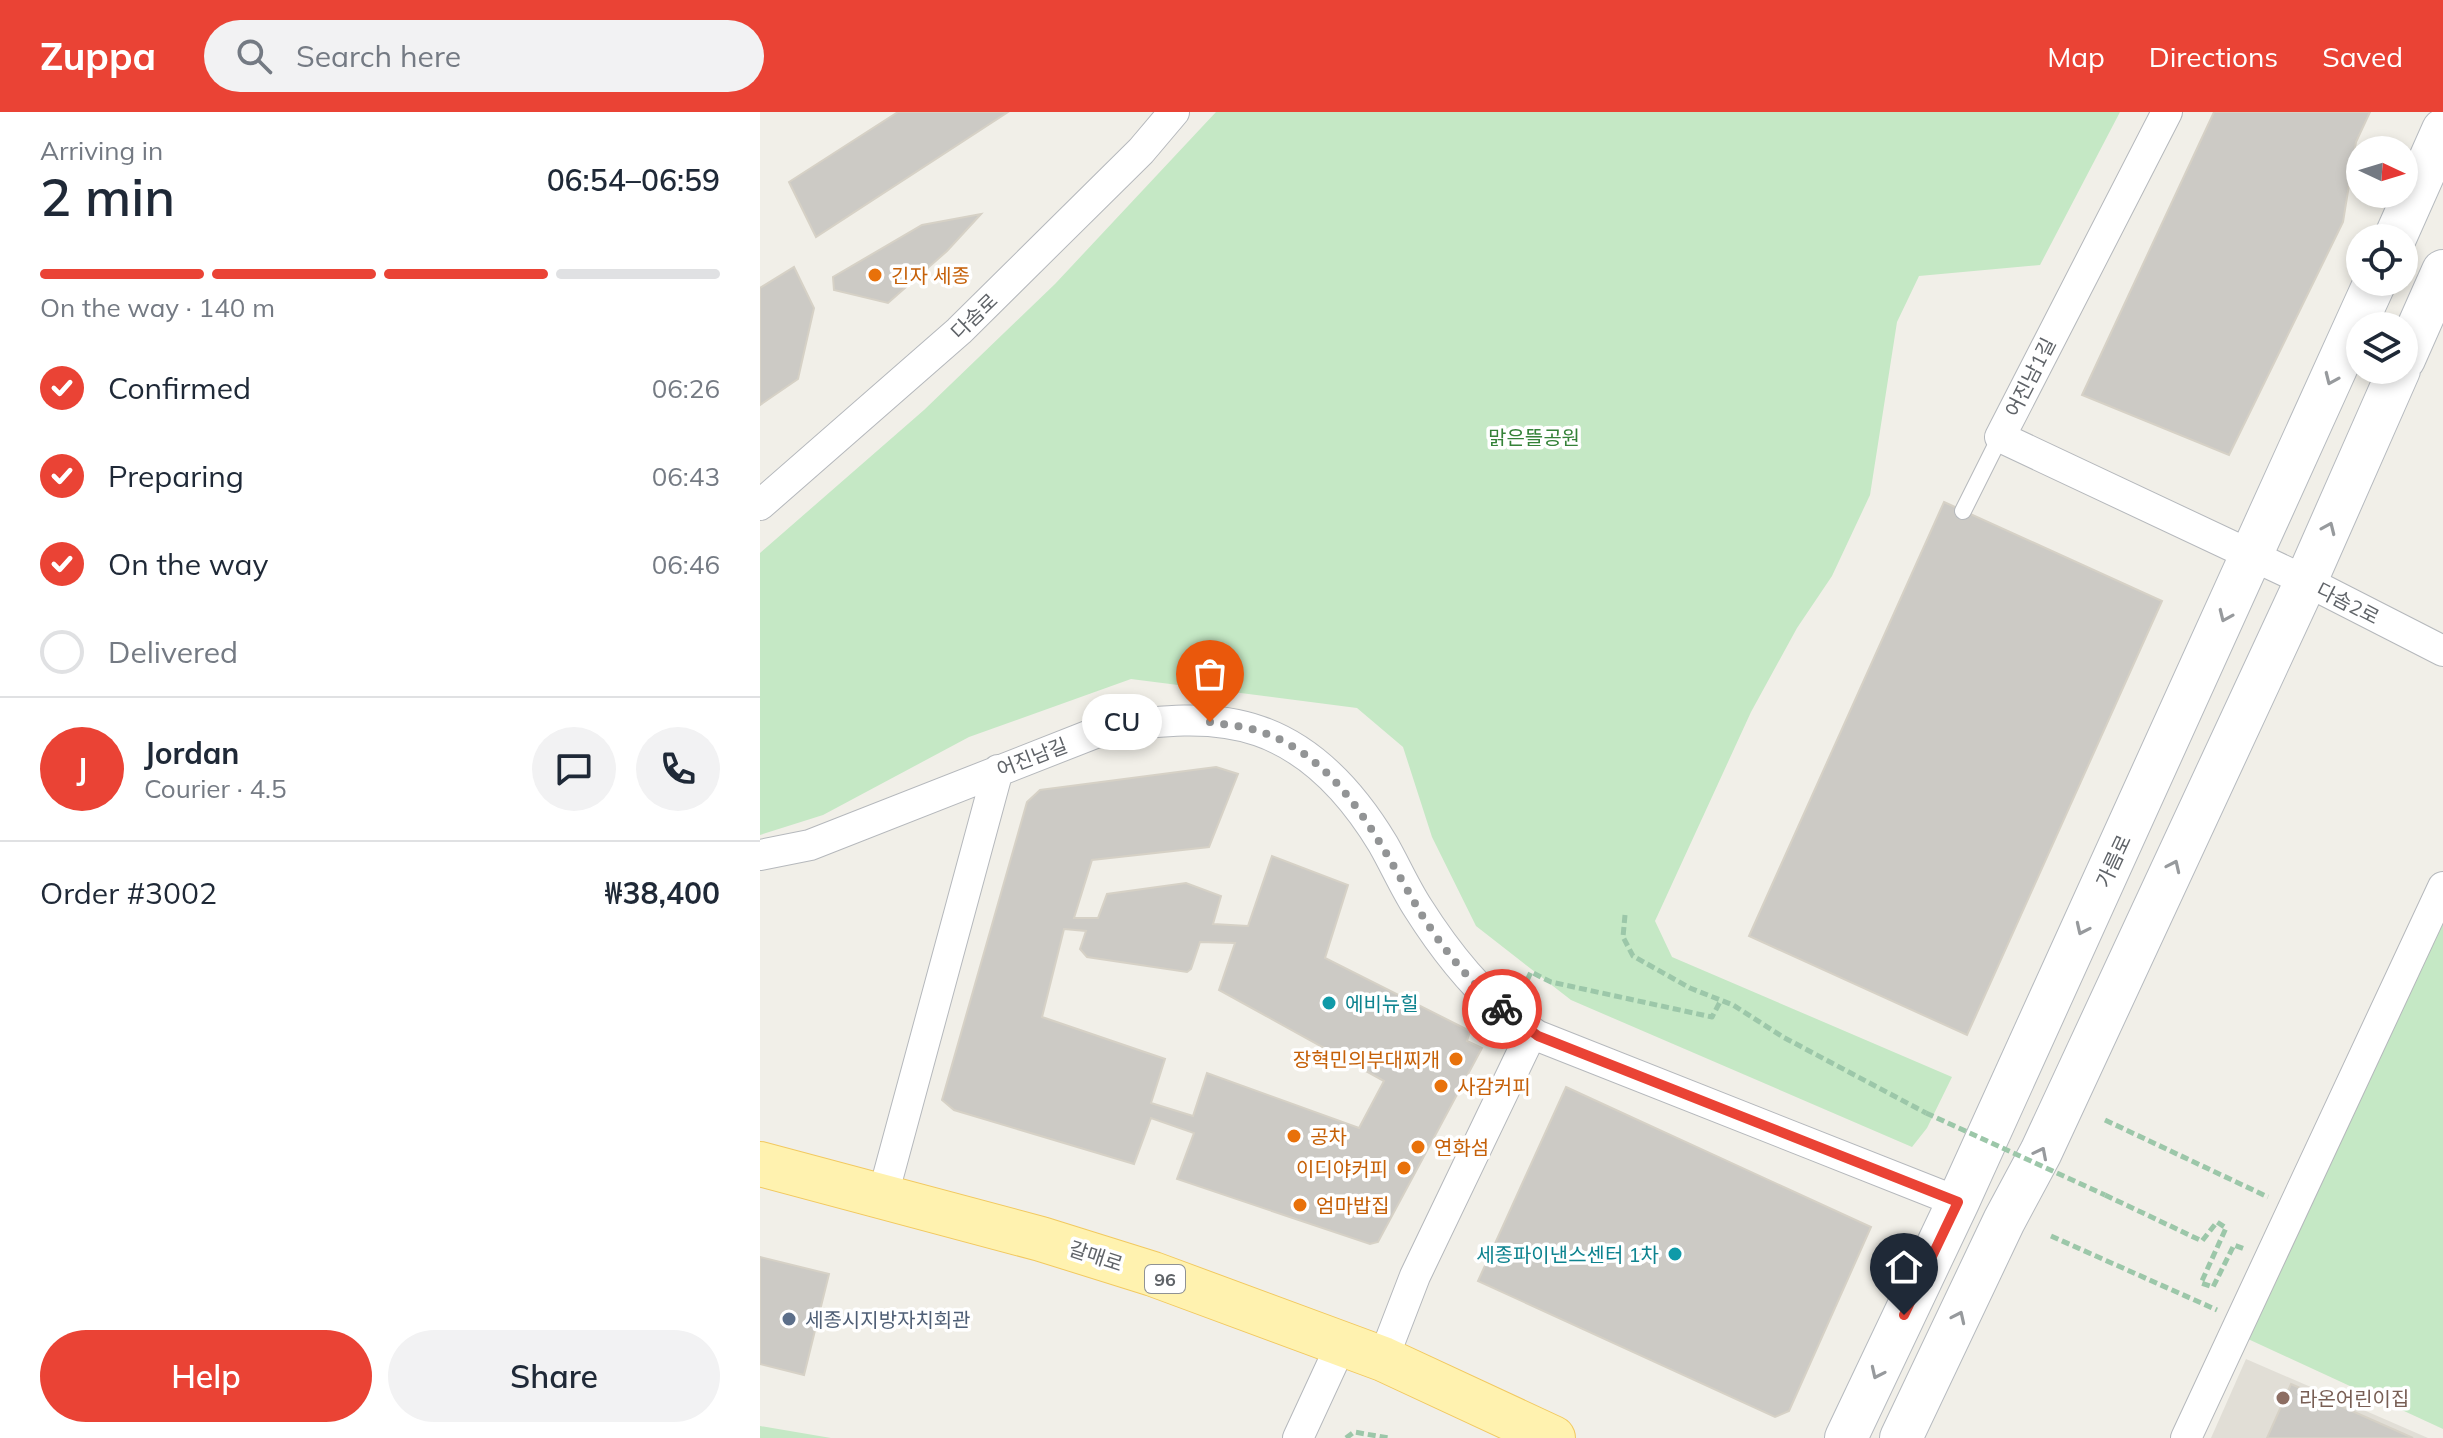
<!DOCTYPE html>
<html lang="en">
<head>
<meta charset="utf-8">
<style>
  :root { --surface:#fff; --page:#f2f2f3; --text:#1f2937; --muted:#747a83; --line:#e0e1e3; --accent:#ea4335 }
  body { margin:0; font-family:Mulish,"Noto Sans KR",sans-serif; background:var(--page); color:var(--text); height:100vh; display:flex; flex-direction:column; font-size:30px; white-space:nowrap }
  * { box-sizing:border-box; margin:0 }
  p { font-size:26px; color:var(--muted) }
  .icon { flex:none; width:44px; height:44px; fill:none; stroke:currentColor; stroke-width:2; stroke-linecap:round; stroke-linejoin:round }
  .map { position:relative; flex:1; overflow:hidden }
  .sheet { display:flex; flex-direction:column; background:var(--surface); width:760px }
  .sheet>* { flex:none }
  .needle { width:52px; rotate:94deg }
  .fabs { position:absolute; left:1586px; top:24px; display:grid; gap:16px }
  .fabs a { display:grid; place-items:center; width:72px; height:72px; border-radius:50%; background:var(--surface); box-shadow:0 4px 12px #0003; font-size:40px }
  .pin { position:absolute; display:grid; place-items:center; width:68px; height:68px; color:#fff; margin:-82px -34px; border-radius:50% 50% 50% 0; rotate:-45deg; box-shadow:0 0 8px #0007 }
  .pin .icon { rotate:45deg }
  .courier { position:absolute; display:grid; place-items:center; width:80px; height:80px; margin:-40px; border:6px solid #ea4335; border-radius:50%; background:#fff; color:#222; box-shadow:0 2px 10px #0007 }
  .bubble { position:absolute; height:56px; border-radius:28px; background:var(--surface); box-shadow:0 4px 12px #0003; font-size:26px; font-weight:600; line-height:56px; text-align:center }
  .head em { font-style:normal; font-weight:600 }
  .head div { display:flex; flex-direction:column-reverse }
  .head { display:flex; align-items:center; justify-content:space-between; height:136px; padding:0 40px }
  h1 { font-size:52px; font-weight:600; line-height:60px }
  .bar { display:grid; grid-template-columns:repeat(4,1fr); gap:12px 8px; align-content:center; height:96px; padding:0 40px }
  .bar i { height:10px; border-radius:6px; background:var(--line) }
  .bar .current { background:var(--accent) }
  .bar p { grid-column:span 4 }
  .line { display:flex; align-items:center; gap:20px; padding:0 40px; border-top:2px solid var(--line) }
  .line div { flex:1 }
  .round { display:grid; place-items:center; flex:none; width:84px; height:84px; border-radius:42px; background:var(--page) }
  ol { padding:0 40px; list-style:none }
  li { display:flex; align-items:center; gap:24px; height:88px }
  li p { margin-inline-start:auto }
  li .icon { padding:8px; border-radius:50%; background:var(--accent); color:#fff; stroke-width:4 }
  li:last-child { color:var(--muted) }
  li i { width:44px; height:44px; border:4px solid var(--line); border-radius:50% }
  .cta { display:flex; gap:16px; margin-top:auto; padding:16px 40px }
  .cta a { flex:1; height:92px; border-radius:48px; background:var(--accent); color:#fff; font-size:32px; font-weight:600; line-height:92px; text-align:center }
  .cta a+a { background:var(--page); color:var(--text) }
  header { display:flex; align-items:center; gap:48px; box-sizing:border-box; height:112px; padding:0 40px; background:var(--accent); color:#fff }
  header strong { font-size:38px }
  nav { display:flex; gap:44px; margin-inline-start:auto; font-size:28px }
  .search { width:560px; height:72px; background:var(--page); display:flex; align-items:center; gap:20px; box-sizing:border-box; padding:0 28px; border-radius:44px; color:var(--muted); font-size:30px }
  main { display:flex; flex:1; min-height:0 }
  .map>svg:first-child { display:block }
  .education { fill:#e1ded6 }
  .green { fill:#c5e8c5 }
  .building { fill:#cccac5; stroke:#d6d1c6; stroke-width:2; fill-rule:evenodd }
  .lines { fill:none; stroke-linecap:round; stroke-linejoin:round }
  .lane-casing { stroke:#b5b8bc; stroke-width:18 }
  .street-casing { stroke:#b5b8bc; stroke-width:32 }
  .secondary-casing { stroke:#b6babf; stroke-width:44 }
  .primary-casing { stroke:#f2c960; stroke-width:46 }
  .path { stroke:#9cc7a9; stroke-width:5; stroke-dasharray:8 4; stroke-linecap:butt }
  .lane { stroke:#fff; stroke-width:16 }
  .street { stroke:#fff; stroke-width:30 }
  .secondary { stroke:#fff; stroke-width:42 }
  .primary { stroke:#fff2af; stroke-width:44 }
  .path-bridge { stroke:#9cc7a9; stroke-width:5; stroke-dasharray:8 4; stroke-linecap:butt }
  .oneway { stroke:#979a9d }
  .done { stroke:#929495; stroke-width:8; stroke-dasharray:0 14.4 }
  .route { stroke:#ea4335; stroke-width:10 }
  .food-dot { fill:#e8710a; stroke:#fff; stroke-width:3 }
  .culture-dot { fill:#0f9aa8; stroke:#fff; stroke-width:3 }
  .service-dot { fill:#5c6f8a; stroke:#fff; stroke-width:3 }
  .education-dot { fill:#8d6e63; stroke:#fff; stroke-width:3 }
  .labels { text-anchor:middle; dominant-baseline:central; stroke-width:7; stroke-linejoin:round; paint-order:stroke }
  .shield { fill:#fff; stroke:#8f9295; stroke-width:2 }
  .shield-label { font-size:18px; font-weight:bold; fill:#5f6368 }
  .food-label { font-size:20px; fill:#c56008; stroke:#fff; text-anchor:start }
  .street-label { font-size:20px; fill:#5f6368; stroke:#fff }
  .park-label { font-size:20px; fill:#348238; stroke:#fff }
  .culture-label { font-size:20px; fill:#0d838f; stroke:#fff; text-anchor:start }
  .service-label { font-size:20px; fill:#4e5e75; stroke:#fff; text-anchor:start }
  .education-label { font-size:20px; fill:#785e54; stroke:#fff; text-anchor:start }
</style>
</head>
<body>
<header>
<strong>Zuppa</strong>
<div class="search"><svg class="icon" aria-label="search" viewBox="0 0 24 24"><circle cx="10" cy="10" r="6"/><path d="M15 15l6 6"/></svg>Search here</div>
<nav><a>Map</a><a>Directions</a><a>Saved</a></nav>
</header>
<main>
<section class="sheet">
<div class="head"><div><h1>2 min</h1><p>Arriving in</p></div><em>06:54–06:59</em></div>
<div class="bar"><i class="current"></i><i class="current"></i><i class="current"></i><i></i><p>On the way · 140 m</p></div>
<ol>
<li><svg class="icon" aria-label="check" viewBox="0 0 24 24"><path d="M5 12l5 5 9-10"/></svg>Confirmed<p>06:26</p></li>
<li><svg class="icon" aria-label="check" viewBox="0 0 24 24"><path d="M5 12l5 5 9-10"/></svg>Preparing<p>06:43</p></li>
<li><svg class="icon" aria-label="check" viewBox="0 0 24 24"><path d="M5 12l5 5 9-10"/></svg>On the way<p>06:46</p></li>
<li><i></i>Delivered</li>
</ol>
<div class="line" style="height:144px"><b class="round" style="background:var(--accent);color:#fff">J</b><div><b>Jordan</b><p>Courier · 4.5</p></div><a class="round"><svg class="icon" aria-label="chat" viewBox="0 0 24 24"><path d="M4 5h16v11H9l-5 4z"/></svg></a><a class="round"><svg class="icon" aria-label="phone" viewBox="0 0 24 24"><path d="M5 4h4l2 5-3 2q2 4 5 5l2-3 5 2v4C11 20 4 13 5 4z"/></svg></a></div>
<div class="line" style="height:104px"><div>Order #3002</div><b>₩38,400</b></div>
<div class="cta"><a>Help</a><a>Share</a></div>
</section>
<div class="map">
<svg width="1683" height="1326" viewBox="0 0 1683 1326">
  <rect width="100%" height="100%" fill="#f1efe8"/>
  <path class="education" d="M1486 1247 1668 1326H1451Z"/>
  <path class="green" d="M456 0H1360L1280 153 1159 164 1137 210 1110 383 1072 464 1037 516 991 600 895 809 912 845 1192 965 1167 1016 1152 1035 811 888 716 814 672 725 643 635 597 596 371 567 209 625 63 703 0 723V441L164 298 295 172Z
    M1683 807V1317L1488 1227Z
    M0 1314 71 1326H72H0Z"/>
  <path class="building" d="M138 0H248L56 125 29 70Z
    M1454 0H1610L1596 30 1583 110 1469 343 1322 283Z
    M221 102 187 139 128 191 74 178 73 165 162 113Z
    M34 155 54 196 38 267 0 293V176Z
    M1184 390 1402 489 1207 923 989 824Z
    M456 655 478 662 449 735 332 748 314 806H338L347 782 426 771 461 784 453 812 488 814 512 744 588 773 565 846 710 919 707 929 722 936 618 1130 610 1132 417 1067 434 1021 391 1006 374 1052 194 998 182 988 267 690 280 678ZM304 817 326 819 320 837 327 845 427 860 431 857 440 830 475 831 459 878 624 969 599 1016 447 961 433 1004 391 991 405 947 282 905Z
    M806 975 1111 1115 1029 1299 1015 1305 718 1169Z
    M0 1145 69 1162 44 1263 0 1252Z
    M1531 1272 1653 1326H1507Z"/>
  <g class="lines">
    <defs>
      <path id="lane" d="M1203 399 1240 325"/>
      <path id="street" d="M1407 0 1240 325 1546 469 1683 539
        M0 393 199 219 381 39 414 0
        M0 743 50 733 348 616C396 609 452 602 499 619 554 638 594 684 623 732 635 753 645 776 658 796 689 845 728 894 778 924L1198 1090
        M123 1083 238 658
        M623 1247 655 1164 772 920
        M538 1326 581 1233
        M1426 1326 1683 775"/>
      <path id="secondary" d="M1635 126 1683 18
        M1644 247 1683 159
        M1086 1326 1198 1090 1615 170
        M1141 1326 1244 1109 1281 1040 1546 469 1639 258"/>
      <path id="primary" d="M0 1052 281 1127 393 1162 623 1247 793 1326"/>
    </defs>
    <use href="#lane" class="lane-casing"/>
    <use href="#street" class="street-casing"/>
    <use href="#secondary" class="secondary-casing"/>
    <use href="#primary" class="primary-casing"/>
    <path class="path" d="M865 803 863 825 873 844 930 876 973 893 1023 925 1166 1001
      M762 879 771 860 791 870 952 905 961 888
      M1345 1008 1508 1085
      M1345 1083 1442 1129 1457 1110 1466 1116 1441 1171 1453 1175 1474 1133 1485 1137
      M1291 1124 1457 1198
      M586 1326 594 1320 629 1326"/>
    <use href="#lane" class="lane"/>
    <use href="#street" class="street"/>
    <use href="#secondary" class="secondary"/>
    <use href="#primary" class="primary"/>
    <path class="path-bridge" d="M1166 1001 1345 1083"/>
  </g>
  <defs><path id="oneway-chevron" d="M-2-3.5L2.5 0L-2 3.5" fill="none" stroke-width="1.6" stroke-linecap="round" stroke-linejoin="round" transform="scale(2)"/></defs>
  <g class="oneway">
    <use href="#oneway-chevron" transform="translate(1571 267) rotate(114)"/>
    <use href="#oneway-chevron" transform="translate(1569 416) rotate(-66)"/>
    <use href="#oneway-chevron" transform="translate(1465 504) rotate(114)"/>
    <use href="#oneway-chevron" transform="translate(1414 754) rotate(-65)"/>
    <use href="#oneway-chevron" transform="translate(1322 817) rotate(115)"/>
    <use href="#oneway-chevron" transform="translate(1281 1041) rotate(-63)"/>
    <use href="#oneway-chevron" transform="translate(1199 1205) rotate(-65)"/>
    <use href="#oneway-chevron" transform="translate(1117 1261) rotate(115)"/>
  </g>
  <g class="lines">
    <path class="done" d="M450 610C466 613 484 614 499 619 580 646 616 725 656 793 678 831 708 869 742 897"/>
    <path class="route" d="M742 897 778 924 1198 1090 1144 1203"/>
  </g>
  <g class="food-dot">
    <circle cx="115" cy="163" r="8"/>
    <circle cx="696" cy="947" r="8"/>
    <circle cx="681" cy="974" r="8"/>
    <circle cx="534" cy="1024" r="8"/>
    <circle cx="658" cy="1035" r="8"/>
    <circle cx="644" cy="1056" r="8"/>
    <circle cx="540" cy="1093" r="8"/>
  </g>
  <g class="culture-dot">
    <circle cx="569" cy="891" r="8"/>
    <circle cx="915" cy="1142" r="8"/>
  </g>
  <circle class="service-dot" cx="29" cy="1207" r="8"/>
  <circle class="education-dot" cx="1523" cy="1286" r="8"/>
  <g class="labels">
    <rect class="shield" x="385" y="1153" width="40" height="28" rx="6"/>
    <g class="shield-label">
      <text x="405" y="1167">96</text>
    </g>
    <g class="food-label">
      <text x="131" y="163">긴자 세종</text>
      <text x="680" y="947" text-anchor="end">장혁민의부대찌개</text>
      <text x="697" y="974">사감커피</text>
      <text x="550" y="1024">공차</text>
      <text x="674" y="1035">연화섬</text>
      <text x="628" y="1056" text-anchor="end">이디야커피</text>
      <text x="556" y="1093">엄마밥집</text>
    </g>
    <g class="street-label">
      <text transform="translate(214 204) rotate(-44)">다솜로</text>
      <text transform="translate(1270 265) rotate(-63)">어진남1길</text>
      <text transform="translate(1588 491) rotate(27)">다솜2로</text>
      <text transform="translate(272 645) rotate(-21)">어진남길</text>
      <text transform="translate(1353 749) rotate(-65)">가름로</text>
      <text transform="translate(336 1144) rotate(18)">갈매로</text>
    </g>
    <g class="park-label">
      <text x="774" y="325">맑은뜰공원</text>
    </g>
    <g class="culture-label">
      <text x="585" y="891">에비뉴힐</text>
      <text x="899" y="1142" text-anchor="end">세종파이낸스센터 1차</text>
    </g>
    <g class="service-label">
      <text x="45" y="1207">세종시지방자치회관</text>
    </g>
    <g class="education-label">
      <text x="1539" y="1286">라온어린이집</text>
    </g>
  </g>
</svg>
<div class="fabs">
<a><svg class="needle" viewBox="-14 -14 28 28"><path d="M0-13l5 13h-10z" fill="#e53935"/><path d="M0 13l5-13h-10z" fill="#747a83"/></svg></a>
<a><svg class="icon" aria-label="locate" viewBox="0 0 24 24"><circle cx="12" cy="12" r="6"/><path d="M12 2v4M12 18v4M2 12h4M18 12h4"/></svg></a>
<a><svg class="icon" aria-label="layers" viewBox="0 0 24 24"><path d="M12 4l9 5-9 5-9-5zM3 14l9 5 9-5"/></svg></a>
</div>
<div class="pin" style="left:450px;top:610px;background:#ea580c"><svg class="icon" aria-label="bag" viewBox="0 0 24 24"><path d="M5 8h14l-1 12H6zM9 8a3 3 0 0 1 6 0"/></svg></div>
<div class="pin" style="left:1144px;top:1203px;background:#1f2937"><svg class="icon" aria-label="home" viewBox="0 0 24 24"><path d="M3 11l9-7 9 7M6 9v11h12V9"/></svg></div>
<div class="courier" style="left:742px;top:897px"><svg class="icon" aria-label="bike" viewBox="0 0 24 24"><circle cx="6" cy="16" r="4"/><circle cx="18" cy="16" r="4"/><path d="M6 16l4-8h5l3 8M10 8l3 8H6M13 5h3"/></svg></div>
<div class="bubble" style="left:322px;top:582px;width:80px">CU</div>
</div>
</main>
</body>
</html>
